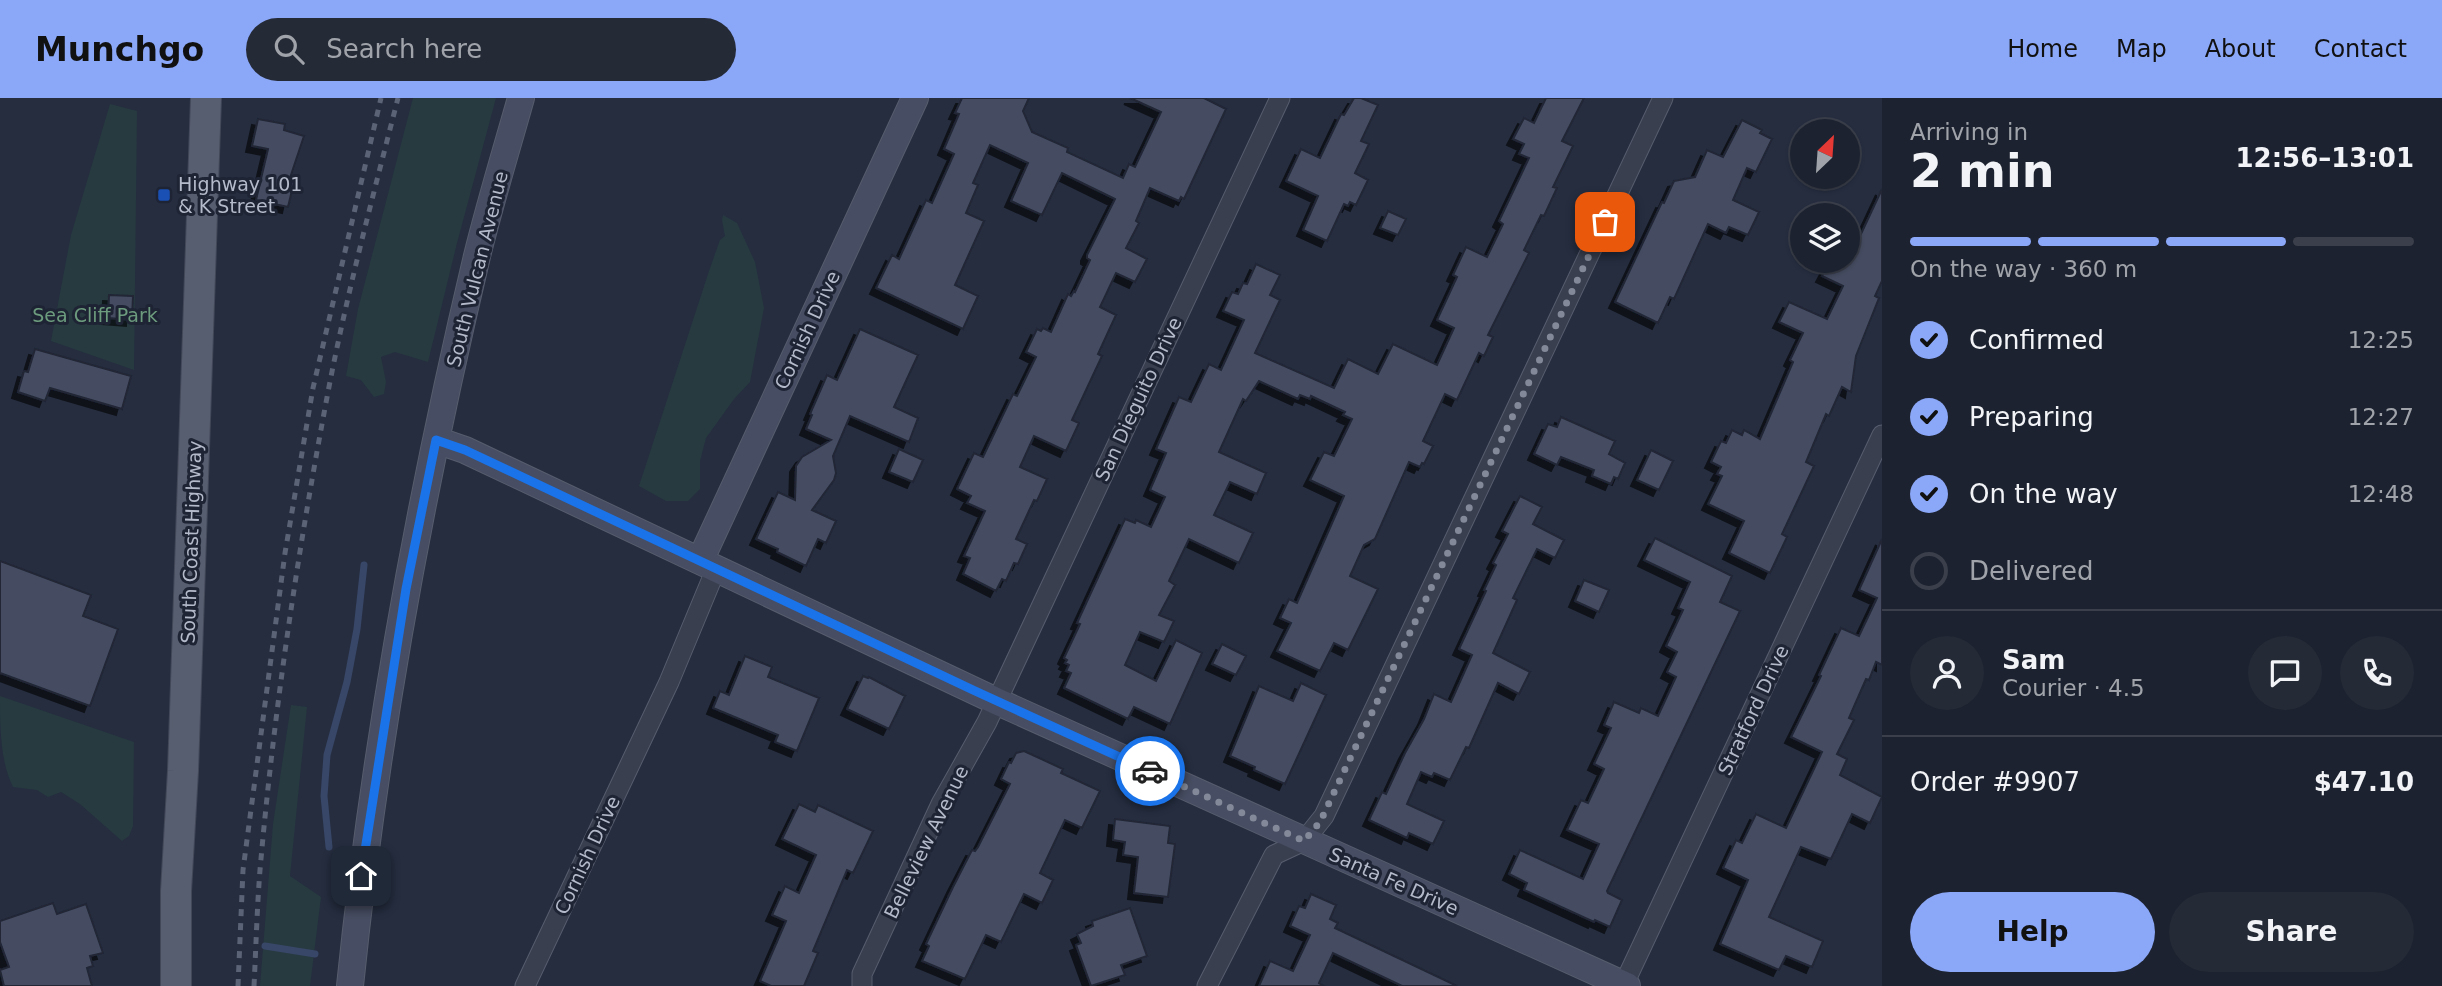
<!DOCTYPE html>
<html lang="en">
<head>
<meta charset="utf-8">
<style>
  :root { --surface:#1c222f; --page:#252a37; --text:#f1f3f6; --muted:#a0a4aa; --line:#3a3f4b; --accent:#8ba7f8 }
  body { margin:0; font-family:"DejaVu Sans",sans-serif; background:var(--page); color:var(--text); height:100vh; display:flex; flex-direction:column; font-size:26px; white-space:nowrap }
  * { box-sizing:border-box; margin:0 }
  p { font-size:23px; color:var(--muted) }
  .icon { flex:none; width:38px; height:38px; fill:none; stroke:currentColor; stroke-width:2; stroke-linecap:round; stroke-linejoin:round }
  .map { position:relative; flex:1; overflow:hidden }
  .drawer { display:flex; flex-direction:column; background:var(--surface); width:560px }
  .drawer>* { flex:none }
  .needle { width:46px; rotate:25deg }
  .controls { position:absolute; left:1790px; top:21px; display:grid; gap:14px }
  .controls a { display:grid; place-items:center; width:70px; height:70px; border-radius:50%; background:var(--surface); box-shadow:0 2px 5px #0004,0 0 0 2px var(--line); font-size:35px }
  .pin { position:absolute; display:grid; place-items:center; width:60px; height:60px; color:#fff; margin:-30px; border-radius:14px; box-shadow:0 4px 10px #0006 }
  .courier { position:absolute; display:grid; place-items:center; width:70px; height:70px; margin:-35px; border:5px solid #1a73e8; border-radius:50%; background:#fff; color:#222; box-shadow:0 2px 9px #0007 }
  .overview em { font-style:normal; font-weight:600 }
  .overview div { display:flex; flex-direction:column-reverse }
  .overview { display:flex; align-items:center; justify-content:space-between; height:119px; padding:0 28px }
  h1 { font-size:46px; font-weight:600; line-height:52px }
  .bar { display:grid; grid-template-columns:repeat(4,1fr); gap:10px 7px; align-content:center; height:84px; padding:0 28px }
  .bar i { height:9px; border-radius:5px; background:var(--line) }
  .bar .active { background:var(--accent) }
  .bar p { grid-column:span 4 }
  .line { display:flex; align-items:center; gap:18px; padding:0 28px; border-top:2px solid var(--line) }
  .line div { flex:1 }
  .round { display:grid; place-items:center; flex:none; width:74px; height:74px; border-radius:37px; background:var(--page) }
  ol { padding:0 28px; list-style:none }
  li { display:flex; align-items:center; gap:21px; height:77px }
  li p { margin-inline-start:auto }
  li .icon { padding:7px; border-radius:50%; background:var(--accent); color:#111; stroke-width:4 }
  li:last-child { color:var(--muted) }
  li i { width:38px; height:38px; border:4px solid var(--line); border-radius:50% }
  .primary-button { display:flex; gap:14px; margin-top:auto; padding:14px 28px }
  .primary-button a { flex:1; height:80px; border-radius:42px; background:var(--accent); color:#111; font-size:28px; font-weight:600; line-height:80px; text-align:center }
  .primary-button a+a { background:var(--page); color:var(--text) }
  header { display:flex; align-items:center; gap:42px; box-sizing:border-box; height:98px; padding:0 35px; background:var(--accent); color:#111 }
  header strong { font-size:33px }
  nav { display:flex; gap:38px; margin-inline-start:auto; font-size:24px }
  .search { width:490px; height:63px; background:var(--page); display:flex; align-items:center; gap:18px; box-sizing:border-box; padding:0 24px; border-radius:38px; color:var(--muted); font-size:26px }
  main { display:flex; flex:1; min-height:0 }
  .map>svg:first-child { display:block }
  .green { fill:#273a40 }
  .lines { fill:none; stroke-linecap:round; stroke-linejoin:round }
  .stream { stroke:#384667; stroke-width:7 }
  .building { fill:#444c61; stroke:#202636; stroke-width:2; filter:url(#shadow) }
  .street-casing { stroke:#575d6d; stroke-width:21 }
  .secondary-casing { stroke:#575d6d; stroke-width:28 }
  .primary-casing { stroke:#424858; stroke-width:32 }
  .street { stroke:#393f4f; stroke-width:19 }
  .secondary { stroke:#474d62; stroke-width:26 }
  .primary { stroke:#575e6f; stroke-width:30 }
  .rail { stroke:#5b6376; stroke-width:5; stroke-dasharray:7 7; stroke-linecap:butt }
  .done { stroke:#838999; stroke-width:7; stroke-dasharray:0 12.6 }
  .route { stroke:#1a73e8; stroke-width:9 }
  .transit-dot { fill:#1a4fb4; stroke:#1e2434; stroke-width:2.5 }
  .labels { text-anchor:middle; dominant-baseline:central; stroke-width:6; stroke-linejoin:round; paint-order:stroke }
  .poi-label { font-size:19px; fill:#b5baca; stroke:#1e2434; text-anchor:start }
  .street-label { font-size:19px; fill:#b5baca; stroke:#1e2434 }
  .park-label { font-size:19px; fill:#6c9b7d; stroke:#1e2434 }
</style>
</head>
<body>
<header>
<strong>Munchgo</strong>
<div class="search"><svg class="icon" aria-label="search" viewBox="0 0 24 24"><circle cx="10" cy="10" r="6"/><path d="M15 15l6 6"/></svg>Search here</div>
<nav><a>Home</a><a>Map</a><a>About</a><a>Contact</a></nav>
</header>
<main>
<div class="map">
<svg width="1882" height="888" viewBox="0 0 1882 888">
  <defs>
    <filter id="shadow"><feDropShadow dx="-6" dy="6" stdDeviation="0" flood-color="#0009"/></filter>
  </defs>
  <rect width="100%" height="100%" fill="#252d3f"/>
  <path class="green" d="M413 0H496L457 145 428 264 395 254 381 259 386 284 384 296 374 299 361 282 346 278 358 211Z
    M110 6 137 13 134 272 51 243 71 137Z
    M723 117 737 125 755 164 764 210 750 284 734 301 706 340 700 363V391L688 403H666L639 388 709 173 720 142 725 138 722 122Z
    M0 598 134 644 133 728 129 738 122 743 80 706 61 694 48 699 37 692 13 689C0 663 0 628 0 598Z
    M291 607 307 609 290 778 321 799 310 888H260L273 726Z"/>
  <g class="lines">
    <path class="stream" d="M329 749 324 698 327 657 347 584 357 531 364 467
      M265 848 315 856"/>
  </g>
  <path class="building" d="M962 0H1029L1023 13 1032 34 1068 50 1067 54 1123 80 1129 66 1135 69 1161 14 1130 0H1204L1226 11 1184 101 1181 99 1179 103 1150 90 1136 123 1139 125 1126 150 1147 161 1135 184 1116 175 1100 209 1116 217 1098 256 1102 258 1072 322 1079 325 1066 353 1034 338 1020 369 1047 381 1037 403 1034 402 1016 441 1027 446 1018 466 1014 465 1006 483 1002 481 996 493 963 476 970 460 964 458 985 413 967 405 971 398 957 391 974 355 983 359 1013 296 1017 298 1036 259 1026 254 1037 231 1041 233 1043 230 1051 234 1068 196 1071 198 1074 193 1075 194 1090 162 1087 160V157L1115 101 1062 75 1042 117 1011 103 1028 65 990 47 973 85 978 87 966 115 984 123 955 187 978 198 963 231 876 190 892 157 899 161 926 102 932 105 954 56 944 51 959 16 955 15Z
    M1354 0H1361L1378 7 1361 43 1369 46 1355 75 1368 82 1356 107 1350 104 1348 108 1344 106 1327 143 1303 132 1318 98 1286 83 1301 51 1320 60 1341 16 1344 17Z
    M1546 0H1584L1562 43 1573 48 1553 89 1557 90 1544 118 1541 117 1524 152 1529 155 1488 237 1493 239 1484 258 1479 255 1457 302 1445 296 1423 343 1433 348 1424 366 1422 365 1420 369 1409 364 1375 441 1364 447 1350 478 1378 491 1348 552 1334 545 1320 573 1277 553 1291 525 1280 520 1289 501 1297 505 1344 398 1310 382 1324 354 1334 358 1352 321 1343 317 1345 314 1311 298 1310 301 1300 297 1298 301 1259 283 1246 303 1243 301 1219 354 1266 375 1257 396 1230 384 1214 417 1253 435 1239 465 1189 441 1169 483 1175 487 1159 517 1174 523 1164 544 1140 534 1125 567 1156 583 1176 542 1202 555 1170 626 1134 609 1128 621 1064 590 1071 575 1066 573 1069 567 1065 565 1067 562 1064 560 1080 526 1077 525 1125 421 1135 425 1136 422 1151 429 1165 399 1150 392 1166 355 1156 351 1179 299 1191 304 1209 266 1221 272 1244 222 1223 213 1232 194 1238 196 1243 185 1247 186 1256 166 1280 177 1270 197 1280 202 1255 255 1334 290 1348 261 1378 276 1393 246 1437 267 1454 230 1437 222 1457 179 1453 177 1466 149 1487 159 1503 126 1499 123 1529 60 1519 56 1524 46 1513 41 1524 20 1534 25Z
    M258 21 285 26 284 32 304 38 289 83 294 84 288 109 256 102 268 51 252 48Z
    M1742 22 1762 32 1760 35 1772 41 1756 74 1747 70 1733 102 1759 114 1748 137 1729 129 1726 135 1708 126 1674 201 1670 199 1658 225 1615 204 1662 104 1664 105 1674 83 1695 79 1707 52 1723 59Z
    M1882 91V183L1875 198 1879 200 1856 258 1851 294 1842 289 1829 318 1826 316 1806 364 1814 368 1782 436 1787 439 1770 475 1729 455 1744 423 1708 406 1722 378 1717 376 1721 369 1711 364 1721 343 1726 345 1732 332 1742 337 1744 332 1760 341 1793 264 1790 262 1803 235 1779 224 1789 204 1827 221 1843 188 1822 178 1830 163H1848V150L1853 153Z
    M1388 113 1406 121 1398 137 1380 130Z
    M109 197 133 198 132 222 108 220Z
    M860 231 918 257 894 309 918 320 909 344 850 318 833 358 836 375 834 382 812 412 836 423 826 445 818 441 806 468 777 454 778 451 756 441 778 394 795 402 796 368 802 359 831 342 806 331 812 317 810 316 827 277 837 282Z
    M35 251 131 278 122 311 50 290 45 303 18 294 24 273 28 274Z
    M1561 319 1615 343 1609 356 1625 365 1618 381 1614 379 1611 386 1592 378 1594 372 1561 359 1557 367 1534 356 1548 326 1557 329Z
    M899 351 923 362 913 384 889 374Z
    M1651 352 1673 363 1659 392 1637 382Z
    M1520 398 1542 409 1533 426 1564 442 1555 460 1537 451 1513 500 1517 502 1493 555 1530 574 1519 596 1498 585 1469 650 1466 649 1450 682 1434 675 1432 679 1421 674 1407 706 1444 723 1433 746 1409 735 1407 740 1369 722 1382 694 1386 696 1405 655 1424 621 1434 596 1451 604 1472 557 1459 551 1486 493 1484 492 1496 467 1493 465 1508 436 1502 433Z
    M1655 440 1732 478 1720 504 1740 513 1607 793 1608 795 1622 802 1610 829 1595 822 1594 824 1524 792 1527 785 1509 776 1520 752 1583 781 1599 746 1567 732 1581 702 1588 705 1604 671 1594 666 1611 630 1604 627 1614 604 1639 615 1641 610 1658 618 1676 579 1667 574 1677 554 1666 548 1683 512 1678 510 1690 484 1644 462Z
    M1882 441V567L1876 564 1869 582 1866 581 1849 620 1854 622 1837 656 1847 661 1840 677 1882 699 1870 725 1852 716 1831 761 1801 749 1769 819 1823 843 1812 869 1786 858 1779 872 1720 846 1748 782 1723 770 1736 742 1742 745 1756 716 1786 730 1822 654 1791 639 1821 578 1819 577 1841 530 1859 538 1877 500 1859 492Z
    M0 463 91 497 83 518 118 531 90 608 0 575Z
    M1584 482 1609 492 1599 514 1575 503Z
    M1222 546 1246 558 1236 577 1212 566Z
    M745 558 772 569 768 579 819 600 797 653 775 644 778 637 713 610 720 593 729 597Z
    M863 578 868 580 869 579 905 598 889 631 847 611Z
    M1301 585 1326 597 1285 686 1254 672 1255 669 1230 658 1259 588 1293 603Z
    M1024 653 1063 671 1061 675 1100 693 1082 730 1065 722 1040 775 1053 782 1042 805 1024 796 1001 844 986 837 965 881 922 863 929 848 926 846 953 789 972 752 975 753 978 749 1010 686 1001 681 1009 664 1011 665 1016 655Z
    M799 706 815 714 818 707 873 733 853 775 847 772 813 853 818 855 804 888H771L760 883 786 823 772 817 785 788 799 795 816 757 782 741Z
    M1115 721 1170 728 1168 745 1175 746 1168 799 1134 795 1138 759 1123 757 1125 744 1113 742Z
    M1311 796 1336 807 1330 821 1338 825 1335 830 1457 888H1402L1333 855 1319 885 1324 888H1259L1270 863 1293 873 1310 837 1290 828 1299 808 1305 810Z
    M53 805 57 816 86 806 103 855 90 858 93 868 87 870 92 888H4L0 872 9 869 0 844V823Z
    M1130 810 1147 858 1121 867 1125 877 1091 888 1076 847 1081 845 1077 836 1093 828 1092 823Z"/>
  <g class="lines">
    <defs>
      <path id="street" d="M1624 886 1882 337
        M525 888 669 584 716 471
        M862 888V876L941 706 987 624 1280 0
        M1207 888 1274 757 1304 743 1324 718 1663 0"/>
      <path id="secondary" d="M436 342 465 352 996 603 1627 888
        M700 463 915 0
        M350 888C375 642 420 398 477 158 490 105 506 53 521 0"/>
      <path id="primary" d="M176 888V793L183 673 206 0"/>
    </defs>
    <use href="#street" class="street-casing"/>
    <use href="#secondary" class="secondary-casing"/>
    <use href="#primary" class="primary-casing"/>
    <use href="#street" class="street"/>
    <use href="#secondary" class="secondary"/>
    <use href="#primary" class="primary"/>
    <path class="rail" d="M238 888 243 772 285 455 313 290 381 0
      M254 888C256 849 257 810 260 772 274 612 298 452 328 294 347 195 373 98 398 0"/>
  </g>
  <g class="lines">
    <path class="done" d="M1150 673 1304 743 1320 724 1605 124"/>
    <path class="route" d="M361 778 406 491 436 342 465 352 973 592 1150 673"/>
  </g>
  <rect class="transit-dot" x="157" y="90" width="14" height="14" rx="3.5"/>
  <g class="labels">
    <g class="poi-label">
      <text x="178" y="86">Highway 101<tspan x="178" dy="22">&amp; K Street</tspan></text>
    </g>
    <g class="street-label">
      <text transform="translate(477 171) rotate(-76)">South Vulcan Avenue</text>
      <text transform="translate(807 232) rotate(-65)">Cornish Drive</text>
      <text transform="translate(1138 301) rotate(-65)">San Dieguito Drive</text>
      <text transform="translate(191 444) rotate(-88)">South Coast Highway</text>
      <text transform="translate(1753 612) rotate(-65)">Stratford Drive</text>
      <text transform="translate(926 744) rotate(-64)">Belleview Avenue</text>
      <text transform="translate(587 757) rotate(-65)">Cornish Drive</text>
      <text transform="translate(1394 783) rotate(24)">Santa Fe Drive</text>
    </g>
    <g class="park-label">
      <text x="95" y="217">Sea Cliff Park</text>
    </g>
  </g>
</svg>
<div class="controls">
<a><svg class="needle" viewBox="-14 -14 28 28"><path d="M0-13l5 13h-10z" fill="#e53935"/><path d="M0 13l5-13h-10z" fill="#a0a4aa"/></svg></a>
<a><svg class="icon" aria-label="layers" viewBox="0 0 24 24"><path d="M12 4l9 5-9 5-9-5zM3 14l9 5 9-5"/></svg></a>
</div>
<div class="pin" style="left:1605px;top:124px;background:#ea580c"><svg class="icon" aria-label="bag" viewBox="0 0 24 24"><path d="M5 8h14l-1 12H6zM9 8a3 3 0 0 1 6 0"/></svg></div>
<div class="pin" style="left:361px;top:778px;background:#1f2937"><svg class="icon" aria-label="home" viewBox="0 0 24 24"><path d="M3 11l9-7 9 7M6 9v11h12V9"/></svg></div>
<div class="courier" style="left:1150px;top:673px"><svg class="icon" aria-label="car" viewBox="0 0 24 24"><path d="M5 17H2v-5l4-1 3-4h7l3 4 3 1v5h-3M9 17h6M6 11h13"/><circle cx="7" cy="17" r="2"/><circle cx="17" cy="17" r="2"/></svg></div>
</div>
<section class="drawer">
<div class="overview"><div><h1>2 min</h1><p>Arriving in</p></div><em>12:56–13:01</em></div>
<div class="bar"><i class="active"></i><i class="active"></i><i class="active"></i><i></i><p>On the way · 360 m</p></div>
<ol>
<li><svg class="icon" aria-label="check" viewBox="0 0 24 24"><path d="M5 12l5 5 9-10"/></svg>Confirmed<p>12:25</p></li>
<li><svg class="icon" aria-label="check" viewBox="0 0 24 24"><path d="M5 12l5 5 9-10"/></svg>Preparing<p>12:27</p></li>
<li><svg class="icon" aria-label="check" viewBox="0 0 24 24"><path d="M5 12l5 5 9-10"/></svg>On the way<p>12:48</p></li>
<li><i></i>Delivered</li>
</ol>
<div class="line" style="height:126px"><a class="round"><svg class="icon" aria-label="person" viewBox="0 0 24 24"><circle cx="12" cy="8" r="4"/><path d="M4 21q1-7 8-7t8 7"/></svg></a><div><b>Sam</b><p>Courier · 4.5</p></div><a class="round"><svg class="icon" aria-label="chat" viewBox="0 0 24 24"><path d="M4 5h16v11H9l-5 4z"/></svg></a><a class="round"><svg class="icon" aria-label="phone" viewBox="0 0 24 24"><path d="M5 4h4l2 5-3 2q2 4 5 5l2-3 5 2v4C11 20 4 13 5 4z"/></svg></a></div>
<div class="line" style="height:91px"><div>Order #9907</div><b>$47.10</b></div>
<div class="primary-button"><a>Help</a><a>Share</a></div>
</section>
</main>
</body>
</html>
